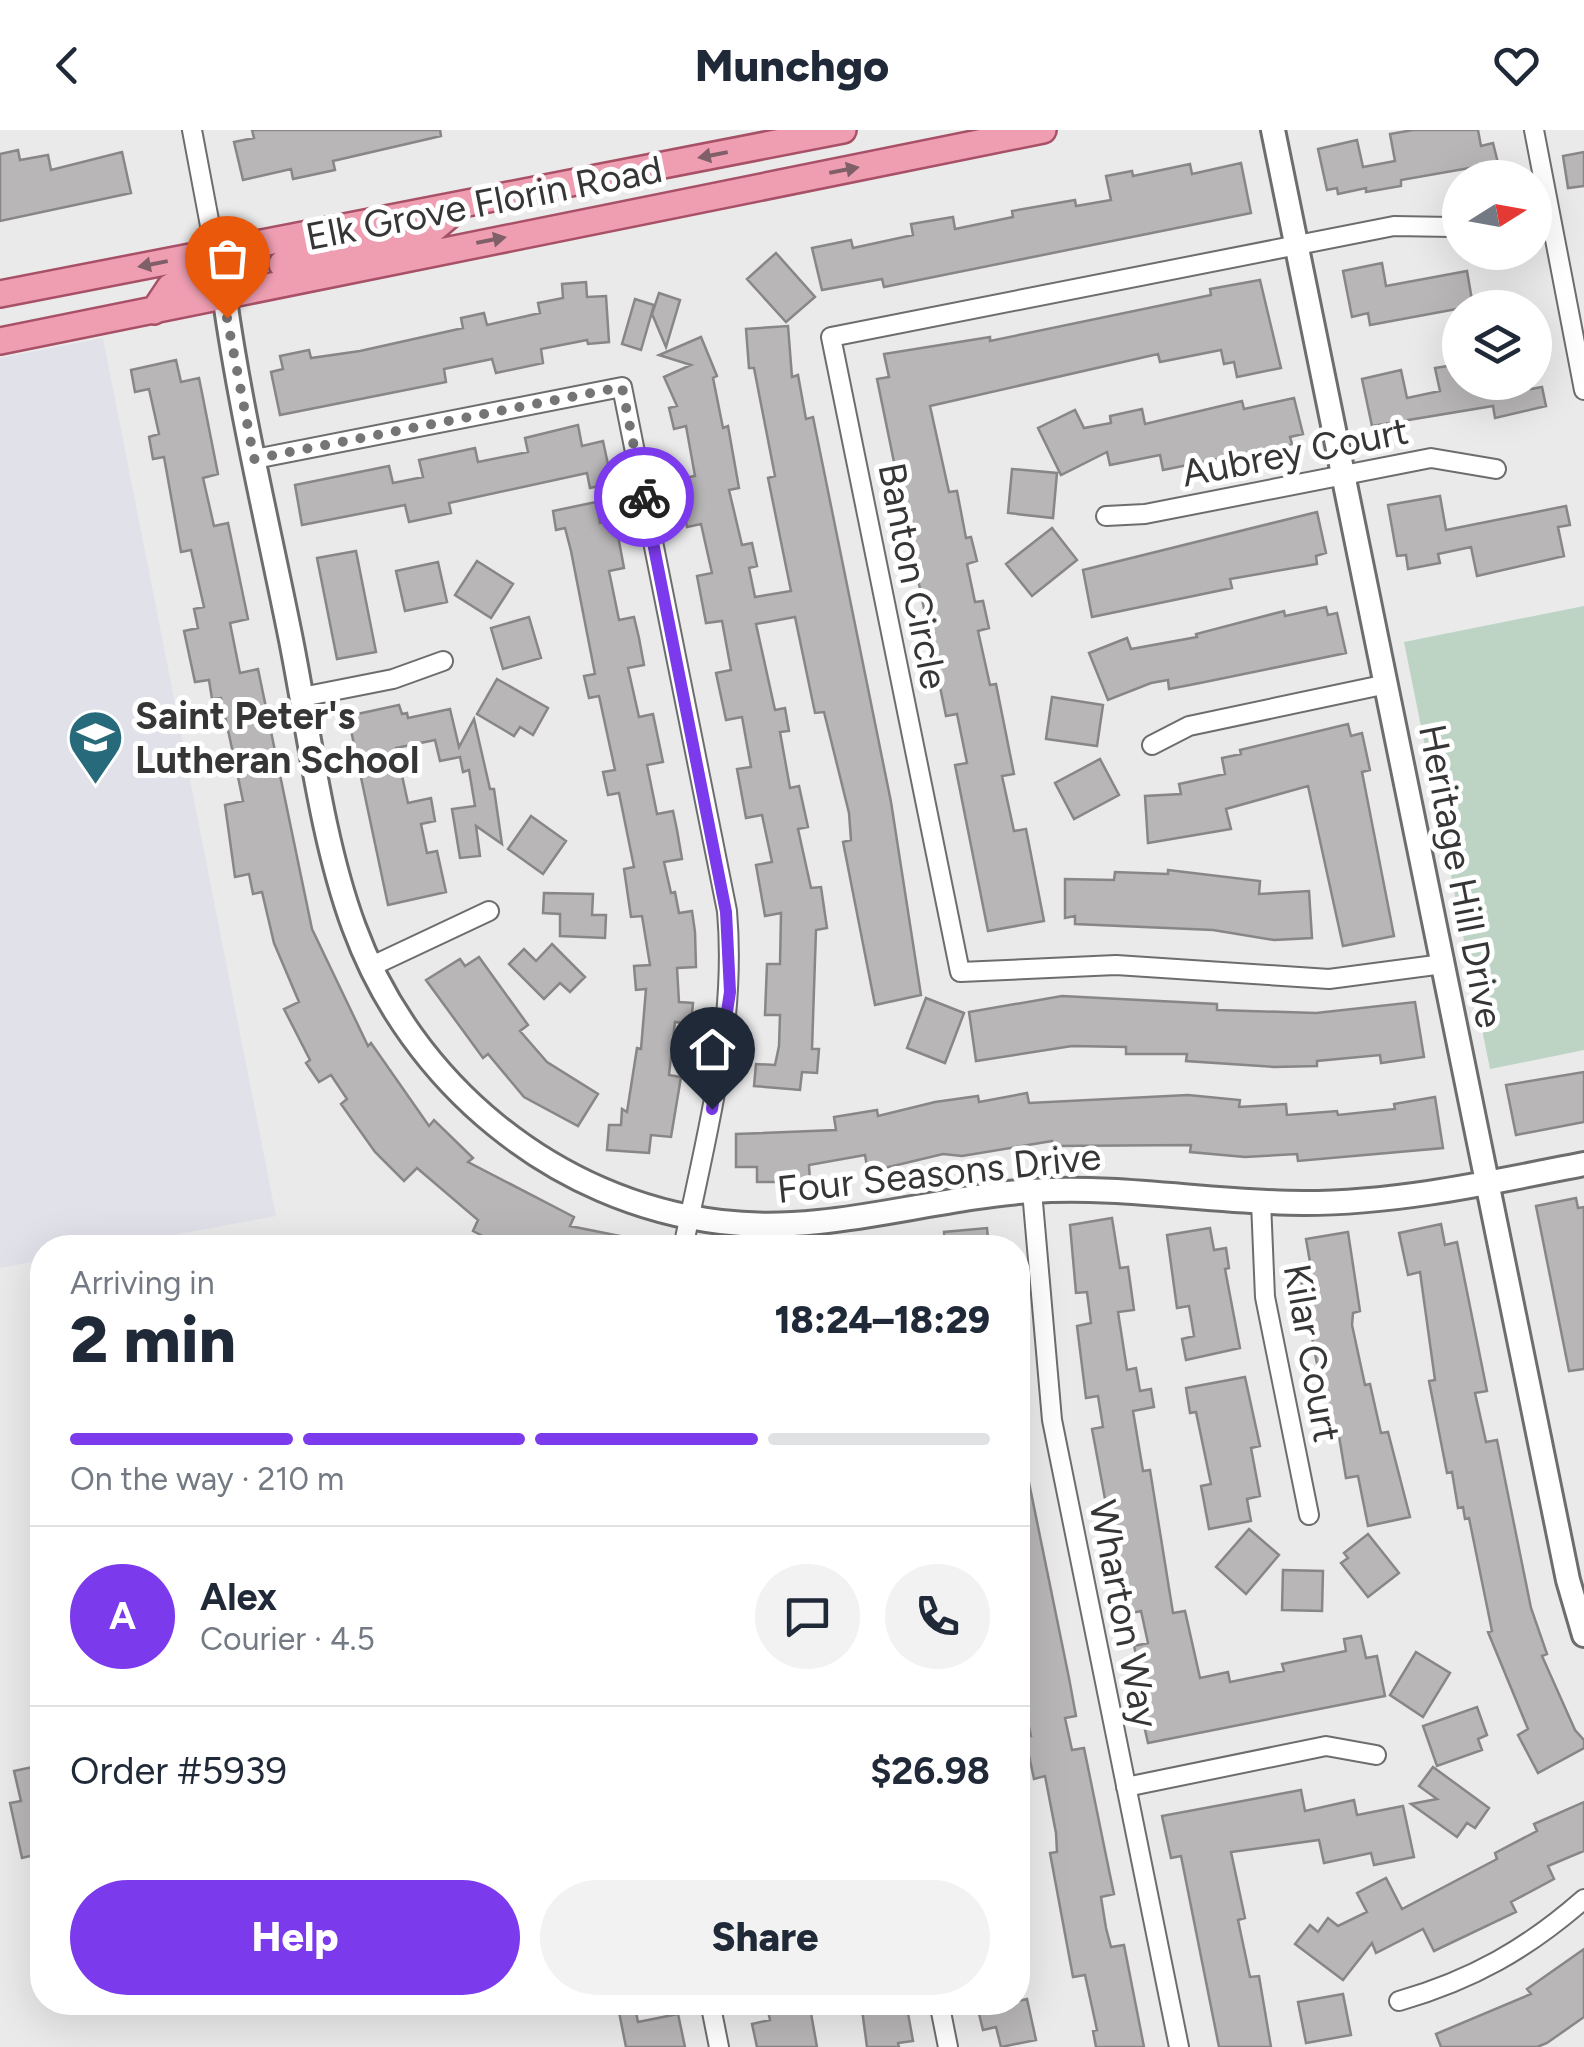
<!DOCTYPE html>
<html lang="en">
<head>
<meta charset="utf-8">
<style>
  :root { --surface:#fff; --page:#f2f2f3; --text:#1f2937; --muted:#747a83; --line:#e0e1e3; --accent:#7c3aed }
  body { margin:0; font-family:Figtree,sans-serif; background:var(--page); color:var(--text); height:100vh; display:flex; flex-direction:column; font-size:38px; white-space:nowrap }
  * { box-sizing:border-box; margin:0 }
  p { font-size:32px; color:var(--muted) }
  .icon { flex:none; width:55px; height:55px; fill:none; stroke:currentColor; stroke-width:2; stroke-linecap:round; stroke-linejoin:round }
  .map { position:relative; flex:1; overflow:hidden }
  .panel { position:absolute; left:30px; top:1105px; width:1000px; height:780px; display:flex; flex-direction:column; background:var(--surface); border-radius:40px; box-shadow:0 10px 40px #0002 }
  .panel>* { flex:none }
  .needle { width:65px; rotate:79deg }
  .tools { position:absolute; left:1442px; top:30px; display:grid; gap:20px }
  .tools a { display:grid; place-items:center; width:110px; height:110px; border-radius:50%; background:var(--surface); box-shadow:0 10px 40px #0002; font-size:50px }
  .pin { position:absolute; display:grid; place-items:center; width:85px; height:85px; color:#fff; margin:-102px -42px; border-radius:50% 50% 50% 0; rotate:-45deg; box-shadow:0 0 10px #0007 }
  .pin .icon { rotate:45deg }
  .courier { position:absolute; display:grid; place-items:center; width:100px; height:100px; margin:-50px; border:8px solid #7c3aed; border-radius:50%; background:#fff; color:#222; box-shadow:0 2px 12px #0007 }
  .overview em { font-style:normal; font-weight:800 }
  .overview div { display:flex; flex-direction:column-reverse }
  .overview { display:flex; align-items:center; justify-content:space-between; height:170px; padding:0 40px }
  h1 { font-size:65px; font-weight:800; line-height:75px }
  .bar { display:grid; grid-template-columns:repeat(4,1fr); gap:15px 10px; align-content:center; height:120px; padding:0 40px }
  .bar i { height:12px; border-radius:8px; background:var(--line) }
  .bar .selected { background:var(--accent) }
  .bar p { grid-column:span 4 }
  .line { display:flex; align-items:center; gap:25px; padding:0 40px; border-top:2px solid var(--line) }
  .line div { flex:1 }
  .round { display:grid; place-items:center; flex:none; width:105px; height:105px; border-radius:52px; background:var(--page) }
  .button { display:flex; gap:20px; margin-top:auto; padding:20px 40px }
  .button a { flex:1; height:115px; border-radius:60px; background:var(--accent); color:#fff; font-size:40px; font-weight:800; line-height:115px; text-align:center }
  .button a+a { background:var(--page); color:var(--text) }
  header { display:flex; justify-content:space-between; align-items:center; height:130px; padding:0 40px; background:var(--surface); font-size:45px; font-weight:800 }
  .map>svg:first-child { display:block }
  .built { fill:#e1e1ea }
  .green { fill:#bdd4c4 }
  .building { fill:#b8b6b6; stroke:#888686; stroke-width:2.5 }
  .lines { fill:none; stroke-linecap:round; stroke-linejoin:round }
  .street-casing { stroke:#6d6d6e; stroke-width:22 }
  .secondary-casing { stroke:#6d6d6e; stroke-width:28 }
  .primary-casing { stroke:#a85066; stroke-width:30 }
  .street { stroke:#fff; stroke-width:18 }
  .secondary { stroke:#fff; stroke-width:22 }
  .primary { stroke:#ef9eb2; stroke-width:25 }
  .oneway { fill:#806068 }
  .done { stroke:#757576; stroke-width:10; stroke-dasharray:0 18 }
  .route { stroke:#7c3aed; stroke-width:12 }
  .labels { text-anchor:middle; dominant-baseline:central; stroke-width:10; stroke-linejoin:round; paint-order:stroke }
  .street-label { font-size:38px; fill:#363637; stroke:#fff }
  .poi-label { font-size:38px; font-weight:bold; fill:#363637; stroke:#fff; text-anchor:start }
</style>
</head>
<body>
<header><svg class="icon" aria-label="back" viewBox="0 0 24 24"><path d="M15 5l-7 7 7 7"/></svg>Munchgo<svg class="icon" aria-label="heart" viewBox="0 0 24 24"><path d="M12 20l-8-8c-3-5 5-10 8-4 3-6 11-1 8 4z"/></svg></header>
<div class="map">
<svg width="1584" height="1917" viewBox="0 0 1584 1917">
  <rect width="100%" height="100%" fill="#eaeaeb"/>
  <path class="built" d="M103 208 276 1086 107 1117 42 1118V1130L0 1138V228Z"/>
  <path class="green" d="M1584 476V920L1490 939 1404 512Z"/>
  <path class="building" d="M252 0H440L441 6 333 31 335 40 293 49 291 39 243 50 234 12 254 8Z
    M1413 0H1478L1481 16 1493 13 1498 33 1401 50V56L1366 62V58L1338 64 1337 58 1327 60 1318 19 1357 10 1363 37 1395 31 1390 4Z
    M18 20 20 30 48 25 51 40 122 22 131 63 0 91V24Z
    M1584 22V56L1568 58 1563 26Z
    M1241 33 1251 83 884 157 882 149 822 160 812 118 851 110 853 118 913 105 911 94 953 87 955 99 1013 87 1012 81 1075 70 1076 76 1111 70 1106 46 1132 41 1133 46 1190 34 1192 44Z
    M776 123 815 167 786 192 747 149Z
    M1382 133 1386 156 1467 141 1473 176 1370 195 1368 183 1352 187 1343 141Z
    M1260 150 1281 238 1237 247 1234 232 1224 234 1221 220 1160 232 1158 224 930 276 949 362 957 361 966 408 971 407 977 431 967 434 975 472 983 471 989 498 978 501 990 555 996 554 1014 644 1002 646 1014 701 1026 699 1044 791 988 801 955 635 967 633 957 584 946 586 877 249 889 247 884 224 990 207V211L1211 165 1210 159Z
    M586 152 587 167 606 166 609 212 588 214 587 210 541 219 543 233 496 243 492 229 444 239 446 252 280 285 271 242 283 239 280 226 309 220 311 228 360 221 463 198 461 188 484 183 487 195 540 183 538 173 563 168 562 154Z
    M659 163 680 170 666 217 652 184Z
    M635 169 654 175 641 220 622 214Z
    M788 196 792 247 798 245 806 289 813 287 891 672 921 865 875 875 843 712 851 710 849 683 824 582 815 583 795 487 756 494 775 580 785 578 789 601 780 602 790 658 799 656 808 697 798 699 811 758 821 757 827 798 816 800 812 919H819L817 943 802 942 800 960 754 956 756 934 775 935 779 916 780 885H765L767 834H780L781 783 765 786 756 735 772 732 762 685 746 688 737 639 751 637 742 587 726 590 716 543 731 540 722 491 706 493 697 446 712 443 701 394 687 397 678 349 695 346 686 296 674 299 669 278 677 276 664 247 691 235 659 225 701 207 717 246 713 248 723 298 728 296 739 358 729 360 742 415 752 413 757 436 749 438 755 467 791 461 768 348 775 346 754 238H749L746 199Z
    M176 230 181 252 199 248 203 268 218 344 203 348 214 396 228 393 248 489 230 493 240 543 258 539 312 799 368 916 371 913 429 996 434 990 473 1028 468 1032 574 1087 570 1096 640 1110 639 1118H506L473 1101 478 1090 417 1038 404 1051 375 1022 341 974 347 969 331 945 319 952 306 933 310 930 284 879 299 872 274 813 262 762 253 764 249 744 235 747 225 675 243 671 233 623 221 568 212 569 209 550 195 552 184 501 198 498 194 479 204 477 191 420 181 422 164 327 153 329 149 307 159 304 149 259 135 262 131 240Z
    M1460 234V252H1529L1531 259 1542 257 1546 276 1495 288 1493 276 1372 296 1362 249 1401 240 1407 268 1440 261 1435 238Z
    M1294 268 1303 304 1290 307 1292 314 1163 340 1160 325 1110 335 1107 322 1061 345 1038 298 1075 280 1084 298 1111 293 1110 286 1142 279 1145 294 1242 271 1244 279Z
    M578 295 582 316 603 311 612 353 590 358 587 343 449 373 451 383 409 392 405 375 302 395 295 355 389 336 393 353 423 347 419 330 475 318 478 332 528 322 525 308Z
    M1012 339 1057 343 1053 388 1008 383Z
    M1440 366 1446 400 1566 376 1570 395 1558 397 1564 426 1477 446 1471 417 1438 424 1440 433 1408 439 1406 425 1397 426 1388 375Z
    M596 372 600 393 614 390 619 411 624 438 609 441 619 490 634 487 639 508 644 535 628 538 639 587 653 584 663 632 647 635 657 684 673 681 677 700 682 729 664 732 671 763 675 762 679 783 692 781 695 802 696 837 677 838 679 872 693 873 691 894 675 892 669 945 681 947 671 1007 651 1005 649 1023 607 1020 609 995H621L622 979 627 982 637 918 641 919 646 859 636 860 634 836 650 835 642 786 631 787 624 739 634 737 619 663 608 665 603 642 615 640 599 566 589 568 584 546 595 544 571 421 565 398 556 400 553 381Z
    M1317 382 1326 423 1316 426 1317 434 1230 449 1232 458 1092 487 1083 440Z
    M1052 398 1077 430 1032 466 1006 434Z
    M356 421 376 522 337 529 317 428Z
    M477 431 513 454 491 488 455 465Z
    M438 432 447 472 405 481 396 441Z
    M1326 477 1328 485 1337 483 1346 523 1200 553 1169 559 1168 550 1151 553 1108 570 1089 523 1127 508 1131 519 1197 507 1196 504 1284 481 1285 486Z
    M529 487 541 528 503 539 491 498Z
    M497 549 548 578 533 605 520 597 514 606 477 584Z
    M1052 567 1103 575 1097 616 1046 609Z
    M399 575 402 584 407 583 408 588 450 579 459 617 474 589 490 659H494L502 714 476 696 480 726 460 728 452 679 475 676 469 640 463 642 460 627 440 631 435 610 396 618 408 673 431 668 435 691 421 694 427 723 437 721 446 762 388 775 348 586Z
    M1348 594 1351 606 1362 603 1370 640 1362 642 1394 806 1343 816 1308 656 1226 679 1231 699 1148 713 1145 666 1181 664 1179 654 1225 644 1222 628 1241 624 1240 620Z
    M1100 629 1119 665 1074 689 1055 653Z
    M531 686 566 711 543 744 508 719Z
    M1168 740 1260 751 1259 764 1309 761 1312 808 1274 810 1213 800 1075 794V786L1065 788V749L1114 750 1115 742 1168 744Z
    M544 763 593 764 592 785H606L605 808 560 806V784L543 783Z
    M552 814 585 847 570 862 560 853 544 869 509 834 524 819 536 831Z
    M479 827 528 895 520 901 547 932 598 964 578 996 524 967 488 924 483 928 426 850 460 829 465 836Z
    M1062 866 1217 874V880L1316 883 1415 872 1424 927 1381 933 1380 925 1317 931V936L1274 937 1186 931 1187 924H1126V917L1072 916 976 931 969 882Z
    M926 868 964 883 945 933 907 918Z
    M1584 942V992L1516 1005 1506 955Z
    M1027 963 1029 973 1188 965 1240 970 1239 977 1286 974 1287 985 1337 981 1338 985 1395 979 1394 974 1435 967 1443 1018 1298 1031 1297 1024 1245 1027 1190 1022 1191 1015 1053 1016 1052 1011 962 1026 943 1024 868 1042 865 1025 809 1035 810 1051 790 1052H757V1037H736V1004L836 1000 834 987 877 980 878 986 935 972 978 966 979 972Z
    M1576 1068 1578 1078 1584 1077V1239L1569 1241 1536 1076Z
    M1112 1088 1120 1138 1128 1137 1134 1180 1118 1182 1127 1240 1136 1238 1140 1261 1151 1259 1154 1277 1133 1281 1143 1341 1150 1340 1173 1483 1185 1481 1200 1548 1228 1542 1230 1552 1284 1541 1282 1534 1346 1521 1344 1509 1361 1506 1366 1528 1377 1526 1385 1566 1148 1613 1137 1564 1145 1562 1134 1516 1148 1513 1141 1481 1128 1484 1108 1385 1092 1299 1103 1297 1098 1266 1086 1268 1077 1196 1091 1193 1087 1162 1076 1163 1070 1095Z
    M1441 1094 1445 1115 1457 1112 1487 1261 1475 1263 1486 1312 1497 1310 1531 1478 1547 1524 1542 1526 1575 1600 1584 1610V1618L1538 1643 1518 1605 1528 1599 1488 1502 1492 1501 1469 1388 1465 1389 1463 1377 1458 1378 1452 1342 1447 1343 1429 1251 1435 1250 1420 1142 1408 1145 1399 1103Z
    M987 1098 989 1118H945L944 1102Z
    M1210 1098 1214 1120 1226 1118 1229 1138 1225 1139 1240 1218 1186 1230 1182 1209 1194 1206 1189 1176 1177 1178 1167 1105Z
    M1348 1102 1360 1181 1353 1183 1352 1195 1365 1255 1370 1254 1381 1303 1388 1302 1410 1387 1368 1396 1358 1346 1346 1348 1338 1300 1330 1302 1298 1134 1310 1132 1306 1109Z
    M1245 1247 1260 1316 1251 1318 1260 1366 1247 1369 1251 1391 1209 1399 1201 1356 1211 1354 1196 1282 1190 1283 1186 1258Z
    M1018 1338H1026L1069 1548 1076 1586 1065 1588 1072 1620 1084 1618 1110 1745 1114 1764 1101 1767 1106 1798 1111 1817 1124 1815 1144 1917H1096L1093 1901 1097 1900 1085 1845 1073 1847 1050 1723 1057 1722 1056 1703 1045 1646 1034 1649 1025 1607 1031 1606 1018 1549Z
    M1249 1399 1279 1425 1246 1464 1216 1437Z
    M1368 1404 1399 1443 1368 1467 1341 1433 1348 1428 1344 1423Z
    M1283 1440 1323 1441 1322 1481 1282 1480Z
    M1416 1522 1450 1543 1423 1587 1390 1565Z
    M1477 1577 1487 1605 1478 1609 1482 1620 1437 1636 1423 1596Z
    M42 1635V1723L22 1728 10 1673 21 1671 14 1641Z
    M1433 1637 1489 1678 1475 1698 1467 1693 1457 1707 1411 1674 1437 1669 1419 1656Z
    M1301 1660 1305 1681 1354 1670 1357 1685 1403 1676 1414 1727 1374 1735 1371 1723 1324 1733 1319 1710 1231 1722 1245 1788 1238 1790 1250 1847 1259 1846 1271 1917H1219L1181 1726 1171 1728 1162 1686Z
    M1584 1672V1721L1548 1736 1554 1749 1511 1772 1516 1782 1434 1821 1423 1799 1376 1823 1372 1813 1343 1850 1295 1814 1310 1795 1318 1802 1328 1788 1338 1796 1367 1782 1357 1763 1386 1748 1402 1779 1497 1729 1495 1723 1537 1701 1534 1694Z
    M1584 1819V1887L1547 1913 1537 1917H1441L1436 1904 1531 1864 1527 1859Z
    M1343 1864 1351 1905 1306 1913 1298 1872Z
    M1027 1869 1036 1910 1001 1917 996 1897 983 1900 978 1880Z
    M617 1872H634L638 1892 678 1884 685 1917H626Z
    M766 1872H809L817 1917H757L752 1894 770 1890Z
    M861 1872H906L913 1911 898 1913 899 1917H867Z"/>
  <g class="lines">
    <defs>
      <path id="street" d="M192 0 215 122
        M1534 0 1584 260
        M255 329 622 257 727 781C737 896 706 1006 683 1118
        M1106 386 1145 384 1431 328 1496 339
        M302 567 393 549 443 531
        M1152 615 1189 596 1387 554
        M1443 834 1329 849 1116 835 960 842 831 207 1394 96 1452 97
        M370 837 489 781
        M1032 1061 1052 1290 1179 1917
        M1261 1072 1265 1167 1309 1385
        M1126 1657 1326 1616 1376 1625
        M1399 1871C1472 1850 1527 1819 1584 1769
        M710 1872 719 1917
        M939 1872 948 1917"/>
      <path id="secondary" d="M1273 0 1568 1450 1584 1505
        M224 163C240 279 268 395 291 510 309 601 322 711 354 797 411 953 554 1072 721 1092 827 1105 927 1068 1032 1061 1123 1055 1213 1073 1304 1073 1399 1073 1492 1052 1584 1034"/>
      <path id="primary" d="M282 134 425 106 458 78
        M0 164 843 0
        M154 181 170 157 210 139 215 122
        M0 211 1043 0"/>
    </defs>
    <use href="#street" class="street-casing"/>
    <use href="#secondary" class="secondary-casing"/>
    <use href="#primary" class="primary-casing"/>
    <use href="#street" class="street"/>
    <use href="#secondary" class="secondary"/>
    <use href="#primary" class="primary"/>
  </g>
  <defs><path id="oneway-solid" d="M-6-.8H1V-3.2L6.5 0L1 3.2V.8H-6Z" transform="scale(2.5)"/></defs>
  <g class="oneway">
    <use href="#oneway-solid" transform="translate(713 25) rotate(169)"/>
    <use href="#oneway-solid" transform="translate(844 40) rotate(-11)"/>
    <use href="#oneway-solid" transform="translate(491 110) rotate(-11)"/>
    <use href="#oneway-solid" transform="translate(153 134) rotate(169)"/>
  </g>
  <g class="lines">
    <path class="done" d="M227 188 254 329 622 257 644 367"/>
    <path class="route" d="M644 367 726 782 730 862 712 979"/>
  </g>
  <defs>
    <symbol id="school-pin" viewBox="-11 -11 22 30"><path d="M0 17L-7.5 6A9.5 9.5 0 1 1 7.5 6Z" fill="#266a7b" stroke="#fff"/><path d="M0-5L7-2L0 1L-7-2ZM-4 1L0 2.5L4 1V4Q0 6-4 4Z" fill="#fff"/></symbol>
  </defs>
  <g fill-rule="evenodd">
    <use href="#school-pin" x="64" y="576" width="63" height="86"/>
  </g>
  <g class="labels">
    <g class="street-label">
      <text transform="translate(484 73) rotate(-11)">Elk Grove Florin Road</text>
      <text transform="translate(1295 322) rotate(-11)">Aubrey Court</text>
      <text transform="translate(913 446) rotate(79)">Banton Circle</text>
      <text transform="translate(1461 746) rotate(79)">Heritage Hill Drive</text>
      <text transform="translate(939 1043) rotate(-6)">Four Seasons Drive</text>
      <text transform="translate(1312 1223) rotate(80)">Kilar Court</text>
      <text transform="translate(1124 1484) rotate(79)">Wharton Way</text>
    </g>
    <g class="poi-label">
      <text x="135" y="586">Saint Peter's<tspan x="135" dy="44">Lutheran School</tspan></text>
    </g>
  </g>
</svg>
<div class="tools">
<a><svg class="needle" viewBox="-14 -14 28 28"><path d="M0-13l5 13h-10z" fill="#e53935"/><path d="M0 13l5-13h-10z" fill="#747a83"/></svg></a>
<a><svg class="icon" aria-label="layers" viewBox="0 0 24 24"><path d="M12 4l9 5-9 5-9-5zM3 14l9 5 9-5"/></svg></a>
</div>
<div class="pin" style="left:227px;top:188px;background:#ea580c"><svg class="icon" aria-label="bag" viewBox="0 0 24 24"><path d="M5 8h14l-1 12H6zM9 8a3 3 0 0 1 6 0"/></svg></div>
<div class="pin" style="left:712px;top:979px;background:#1f2937"><svg class="icon" aria-label="home" viewBox="0 0 24 24"><path d="M3 11l9-7 9 7M6 9v11h12V9"/></svg></div>
<div class="courier" style="left:644px;top:367px"><svg class="icon" aria-label="bike" viewBox="0 0 24 24"><circle cx="6" cy="16" r="4"/><circle cx="18" cy="16" r="4"/><path d="M6 16l4-8h5l3 8M10 8l3 8H6M13 5h3"/></svg></div>
<section class="panel">
<div class="overview"><div><h1>2 min</h1><p>Arriving in</p></div><em>18:24–18:29</em></div>
<div class="bar"><i class="selected"></i><i class="selected"></i><i class="selected"></i><i></i><p>On the way · 210 m</p></div>
<div class="line" style="height:180px"><b class="round" style="background:var(--accent);color:#fff">A</b><div><b>Alex</b><p>Courier · 4.5</p></div><a class="round"><svg class="icon" aria-label="chat" viewBox="0 0 24 24"><path d="M4 5h16v11H9l-5 4z"/></svg></a><a class="round"><svg class="icon" aria-label="phone" viewBox="0 0 24 24"><path d="M5 4h4l2 5-3 2q2 4 5 5l2-3 5 2v4C11 20 4 13 5 4z"/></svg></a></div>
<div class="line" style="height:130px"><div>Order #5939</div><b>$26.98</b></div>
<div class="button"><a>Help</a><a>Share</a></div>
</section>
</div>
</body>
</html>
